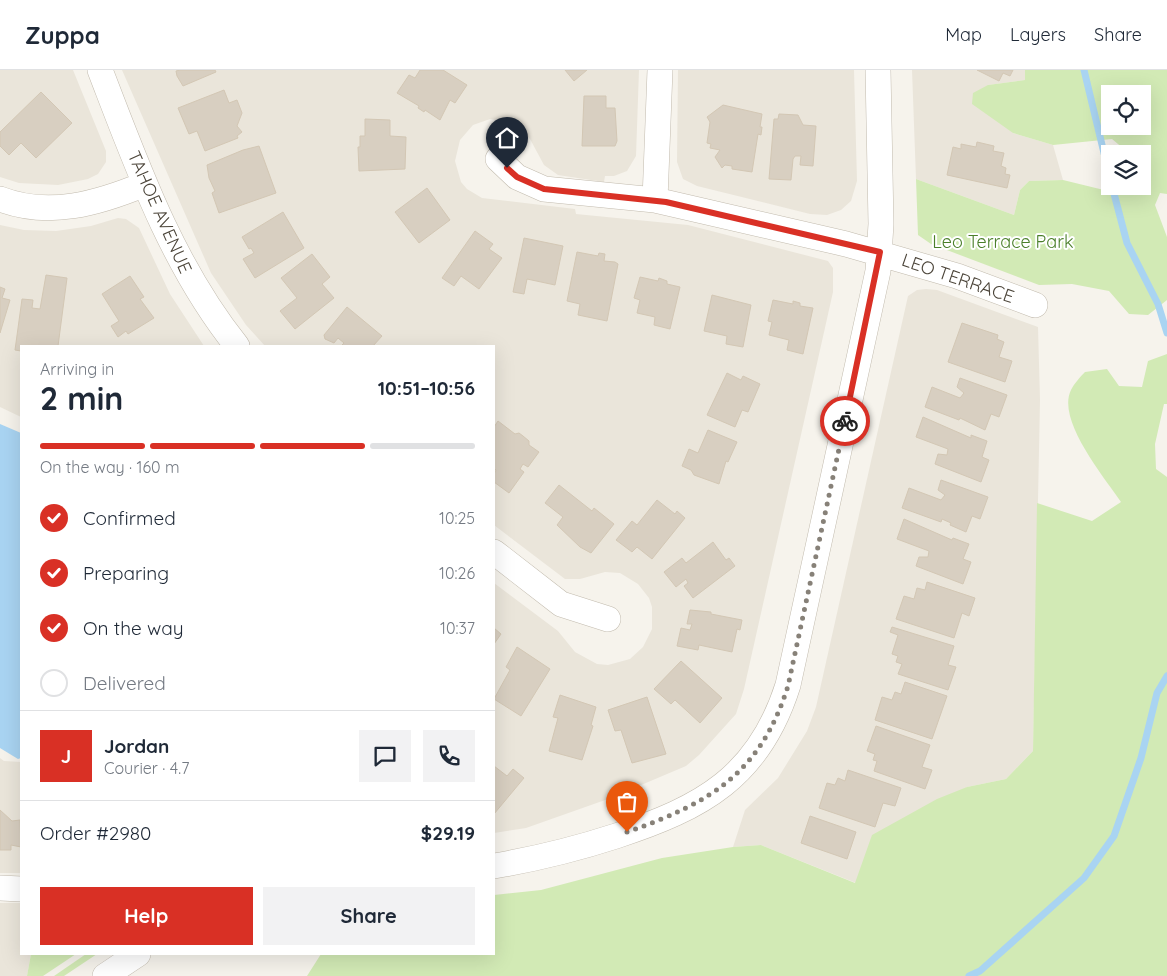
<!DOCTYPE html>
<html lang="en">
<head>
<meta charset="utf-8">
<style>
  :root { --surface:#fff; --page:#f2f2f3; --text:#1f2937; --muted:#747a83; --line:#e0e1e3; --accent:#d93025 }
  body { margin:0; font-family:Quicksand,sans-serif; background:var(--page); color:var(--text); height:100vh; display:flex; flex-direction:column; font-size:19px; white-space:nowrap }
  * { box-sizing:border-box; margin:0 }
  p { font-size:16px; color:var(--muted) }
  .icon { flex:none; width:28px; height:28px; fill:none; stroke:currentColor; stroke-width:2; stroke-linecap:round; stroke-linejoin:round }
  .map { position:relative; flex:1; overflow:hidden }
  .details { position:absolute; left:20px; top:275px; width:475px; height:610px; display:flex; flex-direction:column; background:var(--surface); border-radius:0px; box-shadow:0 5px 20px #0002 }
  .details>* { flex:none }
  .buttons { position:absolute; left:1101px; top:15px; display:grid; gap:10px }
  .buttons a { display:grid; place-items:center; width:50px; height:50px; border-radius:0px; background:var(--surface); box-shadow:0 5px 20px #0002; font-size:25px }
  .pin { position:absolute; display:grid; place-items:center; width:42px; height:42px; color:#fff; margin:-51px -21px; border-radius:50% 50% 50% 0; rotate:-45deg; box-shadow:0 0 5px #0007 }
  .pin .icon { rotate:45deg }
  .courier { position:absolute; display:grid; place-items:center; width:50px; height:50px; margin:-25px; border:4px solid #d93025; border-radius:50%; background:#fff; color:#222; box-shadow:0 1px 6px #0007 }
  .head em { font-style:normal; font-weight:700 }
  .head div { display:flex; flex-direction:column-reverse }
  .head { display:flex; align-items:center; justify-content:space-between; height:85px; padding:0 20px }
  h1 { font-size:32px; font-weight:700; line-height:38px }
  .bar { display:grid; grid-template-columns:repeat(4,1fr); gap:8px 5px; align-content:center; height:60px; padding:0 20px }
  .bar i { height:6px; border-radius:4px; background:var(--line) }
  .bar .selected { background:var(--accent) }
  .bar p { grid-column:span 4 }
  .line { display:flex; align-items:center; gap:12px; padding:0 20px; border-top:1px solid var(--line) }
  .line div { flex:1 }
  .round { display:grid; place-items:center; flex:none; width:52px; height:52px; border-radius:0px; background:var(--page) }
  ol { padding:0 20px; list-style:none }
  li { display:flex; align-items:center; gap:15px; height:55px }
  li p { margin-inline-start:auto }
  li .icon { padding:5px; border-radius:50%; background:var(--accent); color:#fff; stroke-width:4 }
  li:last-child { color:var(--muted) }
  li i { width:28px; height:28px; border:2px solid var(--line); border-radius:50% }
  .button { display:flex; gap:10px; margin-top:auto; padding:10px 20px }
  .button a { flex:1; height:58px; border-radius:0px; background:var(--accent); color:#fff; font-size:20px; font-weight:700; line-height:58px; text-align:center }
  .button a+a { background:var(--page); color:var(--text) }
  header { display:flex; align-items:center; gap:30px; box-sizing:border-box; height:70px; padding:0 25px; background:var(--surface); border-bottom:1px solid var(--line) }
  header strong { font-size:24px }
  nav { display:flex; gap:28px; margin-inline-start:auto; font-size:18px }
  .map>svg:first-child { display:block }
  .residential { fill:#eae5da }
  .green { fill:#d2eab5; fill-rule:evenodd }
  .water { fill:#a9d4f2 }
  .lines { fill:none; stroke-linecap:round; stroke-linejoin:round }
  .stream { stroke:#a9d4f2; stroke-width:7 }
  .building { fill:#d8cfc1; stroke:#d3c7b4 }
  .minor-casing { stroke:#c2bbae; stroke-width:26 }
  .minor { stroke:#fff; stroke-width:25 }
  .done { stroke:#878178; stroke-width:5; stroke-dasharray:0 9 }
  .route { stroke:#d93025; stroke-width:6 }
  .labels { text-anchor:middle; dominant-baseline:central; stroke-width:4; stroke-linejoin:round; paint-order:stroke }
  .street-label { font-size:18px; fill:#4b4439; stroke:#fff }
  .park-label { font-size:18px; fill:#4a7f2a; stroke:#fff }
</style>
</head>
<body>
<header>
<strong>Zuppa</strong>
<nav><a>Map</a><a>Layers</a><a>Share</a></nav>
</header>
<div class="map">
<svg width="1167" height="906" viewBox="0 0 1167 906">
  <rect width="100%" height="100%" fill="#f6f3ec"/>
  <path class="residential" d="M0 0H73L106 81V92L98 104 88 109 58 115 19 113 0 107Z
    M122 0H639L636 86 627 101 614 106H605L604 112 558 105 544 95 530 69 520 58 507 51 490 49 473 55 460 70 455 91 461 112 467 119 482 128 575 139 576 144 688 155 828 191 833 198V222L744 619 736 644 699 685 686 696 608 729 526 758 494 763V513L558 561 575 582 597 594 608 595 630 589 643 577 652 559V537L649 528 638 514 620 503 605 502 580 509H565L494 455V276H265L246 255 211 203Z
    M678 0H854L857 111 851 131 841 140 827 145 810 144 697 116 683 109 677 92Z
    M912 0H1025L1026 10 988 15 1013 63 1053 75 1063 110 1029 111 1020 120 1014 145 916 109Z
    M118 148 126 149 139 158 170 224 204 276H21V347L0 337V155L24 160 56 161 91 156Z
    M926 219 937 220 1038 257 1040 330 1033 681 1006 709 967 717 856 813 761 775 733 777 745 740 778 708 807 661 816 637 908 226 917 220Z
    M0 688 4 691 21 692V803H0Z
    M0 833H21V884H31L27 906H0Z"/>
  <path class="green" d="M1025 0H1167V124L1160 123 1155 135 1167 167V230L1148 245 1129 244 1109 221 1072 214 1039 215 931 174 918 165 916 109 1014 145 1020 120 1029 111 1063 110 1108 121 1115 116H1142V84H1130L1112 69 1053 75 1013 63 972 34 973 23 988 15 1025 10ZM1110 24H1142V56H1110Z
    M1167 284V334H1164L1155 374 1156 399 1167 407V906H307L321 884H494V825L541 820 662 788 733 777 761 775 855 813 872 765 937 729 967 717 1006 709 1033 681 1037 433 1092 451 1121 432C1105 408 1056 350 1071 320 1074 314 1080 307 1085 302L1107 299 1119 316 1142 317 1148 291Z
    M31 884H76L43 906H27Z
    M86 884H97L64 906H54Z"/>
  <path class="water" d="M0 354 21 363V688L18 689 0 678Z"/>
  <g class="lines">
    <path class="stream" d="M1084 0 1110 108
      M1112 116 1127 173 1158 234 1167 263
      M969 906 980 901 1084 808 1114 766 1141 688 1157 623 1167 606"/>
  </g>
  <path class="building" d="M180 0H215L216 2 183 16 177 6 176 1Z
    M420 0H443L467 15 455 33 450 30 440 50 425 40 424 42 418 38 419 36 397 23 409 5 415 8Z
    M565 0H587L574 11Z
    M977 0H1013L1010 6 1003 3 999 11Z
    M224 20 229 33 237 30 242 43 237 56 242 62 237 66 238 68 205 81 197 61 189 64 178 38Z
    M41 22 72 53 36 88 21 73 9 85 0 76V62Z
    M584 26H606V38H615L617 71 615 76H582Z
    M723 35 762 44 760 57H762L761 65 758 64 752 102 732 99V96L725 95 722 98 715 87 720 80 710 78 711 74 707 73 710 52 707 47Z
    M779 44 798 45 803 55 816 56 813 96 800 95 801 86H795L793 89 791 110 769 109 774 49H778Z
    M365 49 390 50V66L406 67 405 99 359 101 358 77H360V66H365Z
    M977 72 994 76 993 81 1004 83 1001 96 1006 98 1005 104 1010 105 1007 118 947 105 953 77 961 79V74L976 77Z
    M259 76 276 123 219 143 212 123 215 121 209 108 207 95 243 80Z
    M427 118 450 150 419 173 395 142Z
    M283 142 304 178 255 208 243 189 254 183 251 178 249 179 242 167Z
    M475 161 493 174 489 179 502 188 479 219 461 206 454 216 442 208Z
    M524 168 563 176 555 215 527 209 524 224 513 222Z
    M577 182 598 186 599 183 605 184 604 191 615 192 618 194 607 251 578 245 580 234 567 231Z
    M312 184 330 207 322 214 334 228 295 259 280 241 297 228 281 208Z
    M46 205 67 208 58 276H21V281L15 280 22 229 33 230 32 238 40 239Z
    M130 206 144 227 140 229 154 248 128 264 126 261 118 267 111 256 119 251 102 224Z
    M640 207 658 211 659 208 667 211V214L680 217 670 259 654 255 655 247 637 243 640 230 634 228Z
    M0 217 5 219 2 228 10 230 0 263Z
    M712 225 751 235 743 277 726 274 727 266 704 261Z
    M773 230 793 234V231L800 233V236L813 238 803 284 787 280 789 270 769 265 772 252 768 251Z
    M347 237 382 266 373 276H341L344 273 338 268 334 273 325 269 324 265Z
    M962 253 998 265 997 269 1004 272 999 287 1012 291 1005 312 948 292Z
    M727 303 741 310 743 306 760 314 748 342 742 340 735 357 707 345Z
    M960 308 1007 325 999 347 991 344 985 360 960 348 959 350 925 337 932 317 960 328 964 323 957 317Z
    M923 347 971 368V365L987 371 982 387 989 390 981 412 935 394 938 384 947 385 948 379 916 367Z
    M498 351 515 364 519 363 523 366 529 371V375L539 382 528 397 523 394 520 399 524 402 509 423 494 412V404L496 400 494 398V357Z
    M708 360 737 372 728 392 726 391 719 414 694 405 691 400 682 396 689 379 698 383Z
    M941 410 988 427 980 449 972 446 966 462 950 455 951 453 942 449 941 452 902 438 909 418 941 430 945 425 938 420Z
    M559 415 592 441 594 438 614 454 591 483 580 477 557 455 563 447 545 433Z
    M657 430 675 444 677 441 685 448 652 489 637 477 632 482 616 470 632 451 637 455Z
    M904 449 952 470 953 468 969 474 963 489 971 492 963 514 916 496 919 487H928L929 481 897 469Z
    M713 472 726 490 729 488 735 496 693 528 684 516 688 513 686 509 676 517 664 502 682 488 686 493Z
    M927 512 975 528 969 546 962 543 954 568 896 549 904 526 914 529 917 518 925 520Z
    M690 540 711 542V544L742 550 740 560 737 559 732 582 699 575 698 580 677 576 681 558 690 560 692 554H687Z
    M892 557 954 576 948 595 956 597 948 620 898 604 902 594 896 592 898 586 892 584 898 565 890 562Z
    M494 558 501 564 494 574Z
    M517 577 550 599 521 646 494 629 510 600 506 597Z
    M681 591 722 628 700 653 675 630 671 634 654 619Z
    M905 612 947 626 932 669 875 650 882 627 892 630 895 622 901 624Z
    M560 625 596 637 591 655 593 656 582 690 549 681 558 648 553 647Z
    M647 627 666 684 632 693 621 660 615 661 608 640Z
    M876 656 930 675 922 697 932 700 925 719 874 701 877 691 873 690 875 684 867 681Z
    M494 696 507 706 513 699 524 708 494 744Z
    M848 700 901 718 895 736 883 733 875 757 819 738 827 713 835 715 838 708 845 711Z
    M0 740 12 751 20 750 21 777 11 775V780H0Z
    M810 746 856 762 847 789 801 773Z"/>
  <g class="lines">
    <defs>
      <path id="minor" d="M100 0C137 96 172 195 237 276
        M498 89 517 107 544 119 655 130 846 174 957 206 1035 235
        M0 129C49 148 99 133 145 114
        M655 130 660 0
        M494 482 561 534 608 549
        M494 796C535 789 576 779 616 766 702 738 759 707 788 615L878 201 881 154 878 0
        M0 818 21 819
        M105 906 138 884"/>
    </defs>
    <use href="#minor" class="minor-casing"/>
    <use href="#minor" class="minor"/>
  </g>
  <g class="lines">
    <path class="done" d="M627 762C710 733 760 704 788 616L845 351"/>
    <path class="route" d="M507 98 517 107 544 119 666 132 880 182 845 351"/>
  </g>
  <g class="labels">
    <g class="street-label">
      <text transform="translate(160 142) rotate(66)">TAHOE AVENUE</text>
      <text transform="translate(958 208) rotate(19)">LEO TERRACE</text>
    </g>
    <g class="park-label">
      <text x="1003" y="171">Leo Terrace Park</text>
    </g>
  </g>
</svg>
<div class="buttons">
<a><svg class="icon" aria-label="locate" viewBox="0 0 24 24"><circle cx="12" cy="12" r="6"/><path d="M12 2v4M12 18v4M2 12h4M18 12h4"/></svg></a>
<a><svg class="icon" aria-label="layers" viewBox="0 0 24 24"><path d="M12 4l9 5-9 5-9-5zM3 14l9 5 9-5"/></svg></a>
</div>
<div class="pin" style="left:627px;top:762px;background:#ea580c"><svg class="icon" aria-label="bag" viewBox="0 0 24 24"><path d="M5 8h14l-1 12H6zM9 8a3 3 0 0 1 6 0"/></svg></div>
<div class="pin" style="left:507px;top:98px;background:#1f2937"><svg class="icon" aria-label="home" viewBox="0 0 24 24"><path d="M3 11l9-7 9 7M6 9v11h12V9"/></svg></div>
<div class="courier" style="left:845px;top:351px"><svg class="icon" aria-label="bike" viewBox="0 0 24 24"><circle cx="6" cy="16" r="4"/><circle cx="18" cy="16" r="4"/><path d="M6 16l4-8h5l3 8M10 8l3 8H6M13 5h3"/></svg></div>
<section class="details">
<div class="head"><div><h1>2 min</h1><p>Arriving in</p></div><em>10:51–10:56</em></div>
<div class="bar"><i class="selected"></i><i class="selected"></i><i class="selected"></i><i></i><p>On the way · 160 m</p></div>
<ol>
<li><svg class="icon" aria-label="check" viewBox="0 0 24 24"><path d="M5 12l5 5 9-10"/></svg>Confirmed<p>10:25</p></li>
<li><svg class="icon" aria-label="check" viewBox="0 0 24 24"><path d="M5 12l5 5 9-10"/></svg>Preparing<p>10:26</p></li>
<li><svg class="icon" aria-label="check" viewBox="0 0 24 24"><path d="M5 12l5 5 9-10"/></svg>On the way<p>10:37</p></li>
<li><i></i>Delivered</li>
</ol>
<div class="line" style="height:90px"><b class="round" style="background:var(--accent);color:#fff">J</b><div><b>Jordan</b><p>Courier · 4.7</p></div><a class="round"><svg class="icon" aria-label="chat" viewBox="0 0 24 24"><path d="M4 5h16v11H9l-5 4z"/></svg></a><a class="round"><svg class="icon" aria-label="phone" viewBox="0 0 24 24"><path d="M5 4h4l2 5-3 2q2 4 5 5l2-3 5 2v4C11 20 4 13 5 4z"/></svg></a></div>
<div class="line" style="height:65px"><div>Order #2980</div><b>$29.19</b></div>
<div class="button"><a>Help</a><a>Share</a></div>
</section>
</div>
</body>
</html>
